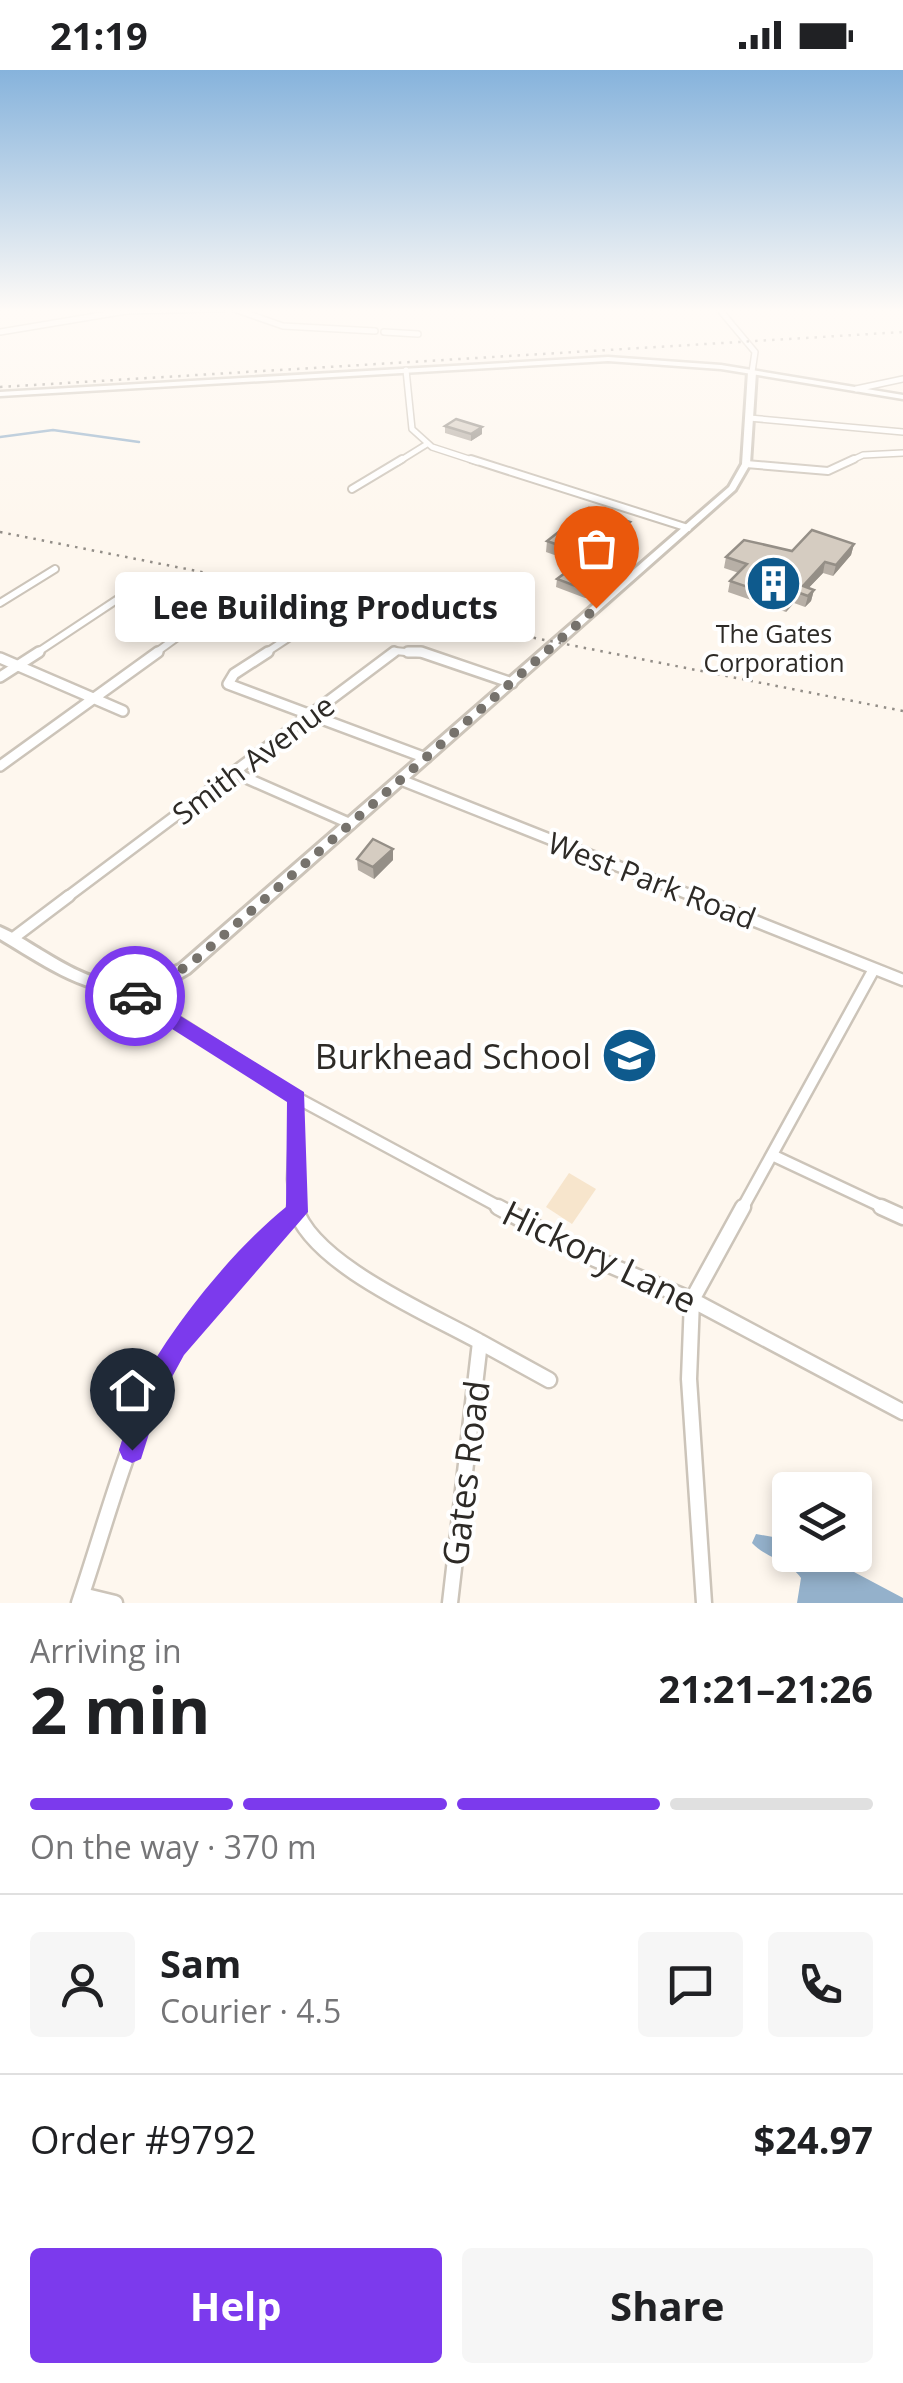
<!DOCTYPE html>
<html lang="en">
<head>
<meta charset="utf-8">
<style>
  :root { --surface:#fff; --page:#f6f6f6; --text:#202124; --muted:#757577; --line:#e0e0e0; --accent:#7c3aed }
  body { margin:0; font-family:"Open Sans",sans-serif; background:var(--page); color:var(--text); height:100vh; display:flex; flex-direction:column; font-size:38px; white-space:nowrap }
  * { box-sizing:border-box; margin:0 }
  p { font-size:32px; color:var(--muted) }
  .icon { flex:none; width:55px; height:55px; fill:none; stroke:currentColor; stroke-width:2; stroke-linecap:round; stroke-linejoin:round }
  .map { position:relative; height:1533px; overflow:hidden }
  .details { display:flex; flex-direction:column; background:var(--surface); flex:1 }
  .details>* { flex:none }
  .fabs { position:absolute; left:772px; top:1402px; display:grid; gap:20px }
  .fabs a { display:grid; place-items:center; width:100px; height:100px; border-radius:10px; background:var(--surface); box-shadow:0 5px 15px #0003; font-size:50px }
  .pin { position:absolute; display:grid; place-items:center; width:85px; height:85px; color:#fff; margin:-102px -42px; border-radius:50% 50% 50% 0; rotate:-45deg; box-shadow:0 0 10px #0007 }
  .pin .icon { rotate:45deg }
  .courier { position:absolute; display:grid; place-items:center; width:100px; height:100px; margin:-50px; border:8px solid #7c3aed; border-radius:50%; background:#fff; color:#222; box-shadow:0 2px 12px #0007 }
  .bubble { position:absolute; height:70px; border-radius:10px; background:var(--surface); box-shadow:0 5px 15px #0003; font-size:32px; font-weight:700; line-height:70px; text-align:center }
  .headline em { font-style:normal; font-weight:700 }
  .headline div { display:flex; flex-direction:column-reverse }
  .headline { display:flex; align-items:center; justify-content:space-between; height:170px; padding:0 30px }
  h1 { font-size:65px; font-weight:700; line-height:75px }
  .bar { display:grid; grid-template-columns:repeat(4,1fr); gap:15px 10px; align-content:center; height:120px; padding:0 30px }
  .bar i { height:12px; border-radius:8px; background:var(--line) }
  .bar .selected { background:var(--accent) }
  .bar p { grid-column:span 4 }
  .line { display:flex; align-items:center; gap:25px; padding:0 30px; border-top:2px solid var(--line) }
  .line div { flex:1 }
  .round { display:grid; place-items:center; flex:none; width:105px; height:105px; border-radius:10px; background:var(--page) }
  .cta { display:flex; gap:20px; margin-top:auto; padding:20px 30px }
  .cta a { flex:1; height:115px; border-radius:10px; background:var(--accent); color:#fff; font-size:40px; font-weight:700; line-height:115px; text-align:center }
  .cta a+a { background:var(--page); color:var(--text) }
  .status { display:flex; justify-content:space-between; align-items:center; height:70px; padding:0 50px; background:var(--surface); direction:ltr }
  .status svg { height:28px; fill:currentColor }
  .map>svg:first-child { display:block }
  .green { fill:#f7e5cc }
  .water { fill:#94b1cb }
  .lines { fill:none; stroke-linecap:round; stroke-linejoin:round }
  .stream { stroke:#94b1cb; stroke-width:2.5 }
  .street-far4-casing { stroke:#ccc4b9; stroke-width:8 }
  .street-far3-casing { stroke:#ccc4b9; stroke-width:10 }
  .street-far2-casing { stroke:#ccc4b9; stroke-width:14 }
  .street-far1-casing { stroke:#ccc4b9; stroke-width:15 }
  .street-casing { stroke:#ccc4b9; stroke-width:19 }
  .secondary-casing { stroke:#ccc4b9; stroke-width:6 }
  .primary-casing { stroke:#ccc4b9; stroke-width:5 }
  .street-far4 { stroke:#fff; stroke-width:5 }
  .street-far3 { stroke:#fff; stroke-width:6 }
  .street-far2 { stroke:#fff; stroke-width:9 }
  .street-far1 { stroke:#fff; stroke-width:10 }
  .street { stroke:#fff; stroke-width:14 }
  .secondary { fill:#fff; fill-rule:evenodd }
  .primary { fill:#fff; fill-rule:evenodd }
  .rail { stroke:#938e88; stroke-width:2.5; stroke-dasharray:2.5 6; stroke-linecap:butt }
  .wall { fill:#b7afa6 }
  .shaded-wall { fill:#958f87 }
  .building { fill:#d5ccc1; stroke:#958f87; stroke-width:2.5 }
  .route { fill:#7c3aed }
  .done { stroke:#76726c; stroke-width:10; stroke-dasharray:0 18 }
  .labels { text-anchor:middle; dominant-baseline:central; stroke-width:8; stroke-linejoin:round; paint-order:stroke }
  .far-poi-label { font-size:25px; fill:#2d2a26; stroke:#fff }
  .street-label { font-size:30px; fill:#2d2a26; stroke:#fff }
  .near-poi-label { font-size:35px; fill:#2d2a26; stroke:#fff; text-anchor:end }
  .near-street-label { font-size:35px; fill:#2d2a26; stroke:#fff }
</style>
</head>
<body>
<div class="status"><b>21:19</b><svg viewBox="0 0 49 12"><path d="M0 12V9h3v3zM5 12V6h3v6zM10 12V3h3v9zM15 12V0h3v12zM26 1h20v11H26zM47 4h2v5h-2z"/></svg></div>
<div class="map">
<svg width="903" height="1533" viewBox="0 0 903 1533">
  <rect width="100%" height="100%" fill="#fef7ee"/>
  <path class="green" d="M569 1103 596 1119 572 1154 546 1137Z"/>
  <path class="water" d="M756 1464 790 1470V1485H822L903 1528V1533H797L801 1508C788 1489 767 1489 752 1473Z"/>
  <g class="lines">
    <path class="stream" d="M0 367 53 360 139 372"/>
    <defs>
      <path id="street-far4" d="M234 239 283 256 375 261
        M719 239 755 282 752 302
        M0 262 126 241 222 239
        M384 262 418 264
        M406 300 412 359 432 377 478 392
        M856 319 903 309
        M749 348 903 362
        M398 392 427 374
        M848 392 863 385 903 383"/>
      <path id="street-far3" d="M471 389 688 458
        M746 394 828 401 854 389
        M352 419 402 389
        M0 533 55 499
        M35 584 133 519
        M154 584 216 539
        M264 584 343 532
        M391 584 395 581 427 584"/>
      <path id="street-far2" d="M268 582 234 604 228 614 426 688
        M408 582H421L512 613
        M0 588 123 641
        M0 607 39 582
        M0 696 158 582
        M235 703 351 754
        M401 710 698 828
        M66 828 394 582"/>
      <path id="street-far1" d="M692 826 903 910
        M12 869 69 826
        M125 919 297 1028 293 1109 296 1139
        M297 1028 503 1139
        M772 1085 887 1139
        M742 1139 874 899"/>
      <path id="street" d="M295 1137C311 1194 430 1244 480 1272L450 1533
        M498 1137 595 1189 692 1230 903 1342
        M881 1137 903 1147
        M480 1272 549 1310
        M82 1525 115 1533
        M79 1533C106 1453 127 1369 166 1294 191 1246 255 1175 297 1142
        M704 1533 689 1309 692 1230 743 1137"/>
      <path id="secondary" d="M752 300 756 302 750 394 735 420 189 903C180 908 170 914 161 917 101 938 49 898 0 869V857C14 863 28 872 41 880 94 912 121 925 179 895L729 417 742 394 748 302Z"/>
      <path id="primary" d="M608 287 721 295 903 325V329L721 299 608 291 0 326V322Z"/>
    </defs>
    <use href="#street-far4" class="street-far4-casing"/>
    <use href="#street-far3" class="street-far3-casing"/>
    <use href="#street-far2" class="street-far2-casing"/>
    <use href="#street-far1" class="street-far1-casing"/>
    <use href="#street" class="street-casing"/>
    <use href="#secondary" class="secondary-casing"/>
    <use href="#primary" class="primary-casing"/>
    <use href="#street-far4" class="street-far4"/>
    <use href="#street-far3" class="street-far3"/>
    <use href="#street-far2" class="street-far2"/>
    <use href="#street-far1" class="street-far1"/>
    <use href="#street" class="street"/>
    <use href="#secondary" class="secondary"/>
    <use href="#primary" class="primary"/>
    <path class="rail" d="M0 317 903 262
      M0 462 903 641"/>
  </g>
  <path class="wall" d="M445 356 482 364 471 371 445 363Z
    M629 462 592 492 582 489 577 493 546 482 547 471Z
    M854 474 851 485 833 506 823 503 808 518 814 520 811 531 805 537 794 533 786 542 728 522 730 511 739 503 724 498 726 487Z
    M557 509 597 510 596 518 585 528 556 517Z
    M393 779V790L374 809 358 800 357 789Z"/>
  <path class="shaded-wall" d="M482 357V364L471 371V364Z
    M630 452 629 462 592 492 593 482Z
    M854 474 851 485 833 506 836 495Z
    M583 478 582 489 577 493 578 482Z
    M825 492 823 503 803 524V516Z
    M597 510 596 518 585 528 586 520Z
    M814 520 811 531 805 537 808 526Z
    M797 522 794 533 786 542 789 531Z
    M393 779V790L374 809 373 797Z"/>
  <path class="building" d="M456 349 482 357 471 364 445 356Z
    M589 438 630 452 593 482 583 478 578 482 547 471Z
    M812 460 854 474 836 495 825 492 803 516 814 520 808 526 797 522 789 531 730 511 747 494 726 487 744 470 792 481Z
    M569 500 597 510 586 520 557 509Z
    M373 769 393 779 373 797 357 789Z"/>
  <linearGradient id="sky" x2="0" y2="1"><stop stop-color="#86b3dc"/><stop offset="0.53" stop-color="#fffbf7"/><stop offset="1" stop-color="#fffbf7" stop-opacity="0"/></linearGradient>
  <rect width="903" height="454" fill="url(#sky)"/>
  <path class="route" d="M135 918 304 1022 308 1142 184 1285 160 1329 141 1389 132 1393 123 1389 119 1380C126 1358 132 1334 142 1313 172 1255 235 1178 286 1137L287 1032 128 931V921Z"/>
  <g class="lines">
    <path class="done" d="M135 926 126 920 170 908 200 886 596 538"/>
  </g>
  <defs>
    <symbol id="building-disc" viewBox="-11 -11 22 22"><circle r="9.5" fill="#0e5a8d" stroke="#fff"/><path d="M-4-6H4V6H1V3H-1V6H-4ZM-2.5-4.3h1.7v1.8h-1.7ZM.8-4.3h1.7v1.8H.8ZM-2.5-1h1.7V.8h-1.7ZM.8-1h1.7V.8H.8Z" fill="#fff"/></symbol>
    <symbol id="school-disc" viewBox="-11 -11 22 22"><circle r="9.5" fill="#0e5a8d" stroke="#fff"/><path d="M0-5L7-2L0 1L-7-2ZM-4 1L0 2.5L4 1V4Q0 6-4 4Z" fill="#fff"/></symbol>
  </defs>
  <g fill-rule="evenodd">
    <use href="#building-disc" x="742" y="482" width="63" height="63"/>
    <use href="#school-disc" x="598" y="954" width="63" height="63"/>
  </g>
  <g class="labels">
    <g class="far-poi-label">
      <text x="774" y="563">The Gates<tspan x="774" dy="29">Corporation</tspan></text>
    </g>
    <g class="street-label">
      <text transform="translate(253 689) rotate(-37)">Smith Avenue</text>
      <text transform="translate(652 810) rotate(21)">West Park Road</text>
    </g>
    <g class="near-poi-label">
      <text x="591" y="985">Burkhead School</text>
    </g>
    <g class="near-street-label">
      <text transform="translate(600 1186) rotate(26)">Hickory Lane</text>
      <text transform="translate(465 1403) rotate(-83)">Gates Road</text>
    </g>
  </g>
</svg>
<div class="fabs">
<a><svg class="icon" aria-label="layers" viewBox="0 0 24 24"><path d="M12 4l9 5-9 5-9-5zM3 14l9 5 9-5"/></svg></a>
</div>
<div class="pin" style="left:596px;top:538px;background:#ea580c"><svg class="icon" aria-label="bag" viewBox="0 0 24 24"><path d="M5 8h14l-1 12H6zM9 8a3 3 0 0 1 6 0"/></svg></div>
<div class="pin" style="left:132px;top:1380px;background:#1f2937"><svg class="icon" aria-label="home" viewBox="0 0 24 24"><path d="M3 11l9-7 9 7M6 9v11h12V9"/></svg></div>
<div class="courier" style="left:135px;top:926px"><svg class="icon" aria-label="car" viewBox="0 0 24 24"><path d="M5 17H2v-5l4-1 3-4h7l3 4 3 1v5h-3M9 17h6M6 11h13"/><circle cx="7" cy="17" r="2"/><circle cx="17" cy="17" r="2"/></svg></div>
<div class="bubble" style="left:115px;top:502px;width:420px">Lee Building Products</div>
</div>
<section class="details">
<div class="headline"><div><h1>2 min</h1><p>Arriving in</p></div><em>21:21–21:26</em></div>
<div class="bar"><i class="selected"></i><i class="selected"></i><i class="selected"></i><i></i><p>On the way · 370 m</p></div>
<div class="line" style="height:180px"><a class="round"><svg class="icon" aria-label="person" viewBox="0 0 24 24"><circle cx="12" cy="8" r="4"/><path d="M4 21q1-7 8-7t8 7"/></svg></a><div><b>Sam</b><p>Courier · 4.5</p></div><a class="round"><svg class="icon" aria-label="chat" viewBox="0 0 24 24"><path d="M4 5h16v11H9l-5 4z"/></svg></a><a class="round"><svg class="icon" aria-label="phone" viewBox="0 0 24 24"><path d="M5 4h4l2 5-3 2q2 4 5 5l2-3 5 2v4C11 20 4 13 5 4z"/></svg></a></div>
<div class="line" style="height:130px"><div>Order #9792</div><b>$24.97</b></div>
<div class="cta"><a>Help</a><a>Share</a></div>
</section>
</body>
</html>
